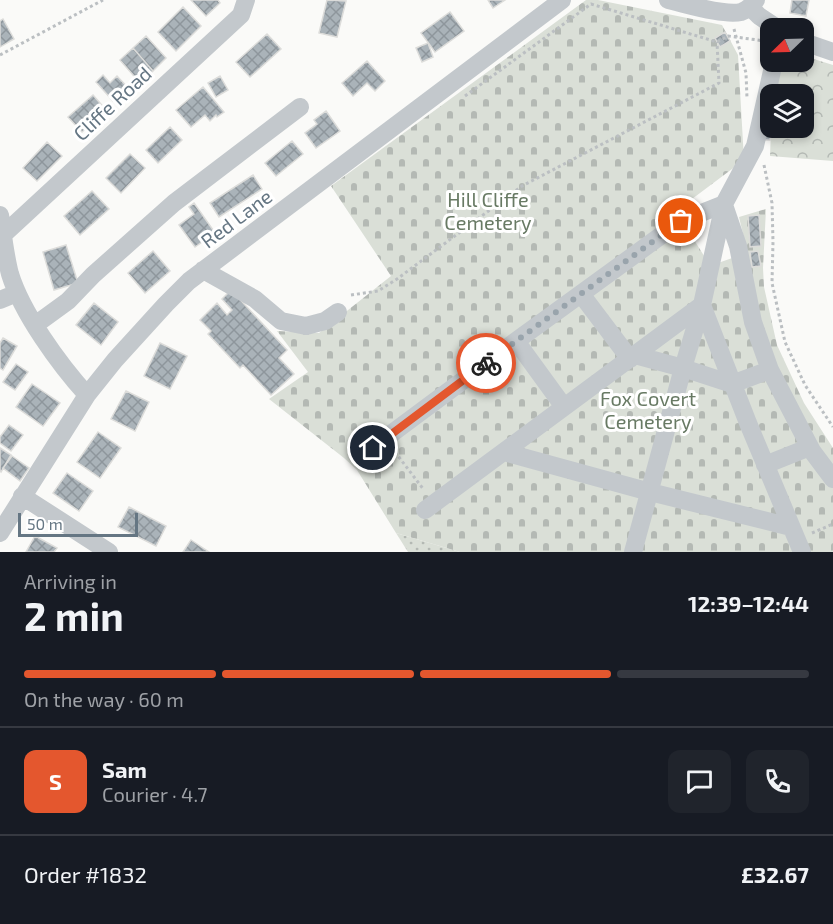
<!DOCTYPE html>
<html lang="en">
<head>
<meta charset="utf-8">
<style>
  :root { --surface:#171b24; --page:#20242c; --text:#f1f3f6; --muted:#9ea1a6; --line:#363941; --accent:#e4572e }
  body { margin:0; font-family:"Exo 2",sans-serif; background:var(--page); color:var(--text); height:100vh; display:flex; flex-direction:column; font-size:22px; white-space:nowrap }
  * { box-sizing:border-box; margin:0 }
  p { font-size:20px; color:var(--muted) }
  .icon { flex:none; width:33px; height:33px; fill:none; stroke:currentColor; stroke-width:2; stroke-linecap:round; stroke-linejoin:round }
  .map { position:relative; height:552px; overflow:hidden }
  .panel { display:flex; flex-direction:column; background:var(--surface); flex:1 }
  .panel>* { flex:none }
  .needle { width:39px; rotate:247deg }
  .tools { position:absolute; left:760px; top:18px; display:grid; gap:12px }
  .tools a { display:grid; place-items:center; width:54px; height:54px; border-radius:12px; background:var(--surface); box-shadow:0 3px 9px #0003; font-size:30px }
  .scale { position:absolute; left:18px; bottom:15px; width:120px; box-sizing:border-box; padding-left:6px; border:3px solid #657683; border-top:0; font-size:16px; line-height:21px; white-space:nowrap; color:#657683; -webkit-text-stroke:4px #fff; paint-order:stroke }
  .pin { position:absolute; display:grid; place-items:center; width:51px; height:51px; color:#fff; margin:-26px; border:3px solid #fff; border-radius:50%; box-shadow:0 2px 6px #0007 }
  .courier { position:absolute; display:grid; place-items:center; width:60px; height:60px; margin:-30px; border:4px solid #e4572e; border-radius:50%; background:#fff; color:#222; box-shadow:0 2px 8px #0007 }
  .headline em { font-style:normal; font-weight:700 }
  .headline div { display:flex; flex-direction:column-reverse }
  .headline { display:flex; align-items:center; justify-content:space-between; height:102px; padding:0 24px }
  h1 { font-size:39px; font-weight:700; line-height:45px }
  .bar { display:grid; grid-template-columns:repeat(4,1fr); gap:9px 6px; align-content:center; height:72px; padding:0 24px }
  .bar i { height:8px; border-radius:4px; background:var(--line) }
  .bar .on { background:var(--accent) }
  .bar p { grid-column:span 4 }
  .line { display:flex; align-items:center; gap:15px; padding:0 24px; border-top:2px solid var(--line) }
  .line div { flex:1 }
  .round { display:grid; place-items:center; flex:none; width:63px; height:63px; border-radius:12px; background:var(--page) }
  .map>svg:first-child { display:block }
  .grass { fill:url(#grass-dots) }
  .forest { fill:url(#forest-crowns); fill-rule:evenodd }
  .cemetery { fill:url(#cemetery-stones) }
  .building { fill:url(#building-cross-hatch); stroke:#dcdcda; stroke-width:1.5 }
  .lines { fill:none; stroke-linecap:round; stroke-linejoin:round }
  .path { stroke:#bbbfc2; stroke-width:3; stroke-dasharray:3 3; stroke-linecap:butt }
  .minor { stroke:#c3c8cc; stroke-width:18 }
  .done { stroke:#99a4ac; stroke-width:6; stroke-dasharray:0 10.8 }
  .route { stroke:#e4572e; stroke-width:8 }
  .labels { text-anchor:middle; dominant-baseline:central; stroke-width:6; stroke-linejoin:round; paint-order:stroke }
  .street-label { font-size:20px; fill:#657683; stroke:#fff }
  .park-label { font-size:20px; fill:#687a64; stroke:#fff }
</style>
</head>
<body>
<div class="map">
<svg width="833" height="552" viewBox="0 0 833 552">
  <defs>
    <pattern id="grass-dots" width="8" height="8" patternUnits="userSpaceOnUse" patternTransform="scale(1.5)"><rect width="8" height="8" fill="#dadfd7"/><path d="M2 2h.1M6 6h.1" fill="none" stroke="#b4b9b4" stroke-width="1.8" stroke-linecap="round"/></pattern>
    <pattern id="forest-crowns" width="20" height="18" patternUnits="userSpaceOnUse" patternTransform="scale(1.5)"><rect width="20" height="18" fill="#dadfd7"/><path d="M2 6a3 3 0 1 1 6 0M12 15a3 3 0 1 1 6 0" fill="none" stroke="#b4b9b4"/></pattern>
    <pattern id="cemetery-stones" width="16" height="16" patternUnits="userSpaceOnUse" patternTransform="scale(1.5)"><rect width="16" height="16" fill="#dadfd7"/><path d="M2 7V4a2 2 0 0 1 4 0v3zM10 15v-3a2 2 0 0 1 4 0v3z" fill="#b4b9b4"/></pattern>
    <pattern id="building-cross-hatch" width="8" height="8" patternUnits="userSpaceOnUse" patternTransform="scale(1.5)"><rect width="8" height="8" fill="#aab3b9"/><path d="M0 0l8 8M0 8l8-8" fill="none" stroke="#8e969c"/></pattern>
  </defs>
  <rect width="100%" height="100%" fill="#fafaf8"/>
  <path class="grass" d="M396 533 460 552H408Z"/>
  <path class="forest" d="M804 56 833 65V161L770 156 771 131 767 130 772 62H804ZM771 94H804V128H771Z"/>
  <path class="cemetery" d="M586 0H598L722 25 738 55 744 160 676 211 706 259 718 263 738 256 744 238 739 217 766 209 763 268 764 287 777 345 804 403 833 448V552H460L396 533 357 470 344 458 269 399 308 372 277 331 319 333 391 276 331 186Z"/>
  <path class="building" d="M191 0H218L220 3 206 16Z
    M327 0 346 1 337 37 319 33Z
    M488 0H505L493 8Z
    M792 0H809L806 16 790 13Z
    M183 7 201 26 176 51 158 32Z
    M450 12 464 31 435 52 421 33Z
    M3 19 14 39 0 47V21Z
    M725 32 730 41 720 47 715 38Z
    M267 34 281 49 250 77 236 62Z
    M146 36 166 58 153 71 133 48Z
    M428 43 433 57 422 62 416 48Z
    M133 48 153 71 140 83 120 60Z
    M367 61 385 81 375 91 367 83 353 96 342 83Z
    M103 75 110 83 117 76 131 91 123 98 120 95 113 101 96 82Z
    M220 76 228 90 216 97 208 83Z
    M203 87 224 112 217 117 216 115 210 121 205 115 191 127 176 110Z
    M93 95 106 110 82 132 68 117Z
    M326 111 340 131 316 148 305 133 317 124 314 120Z
    M170 127 182 140 158 163 146 150Z
    M762 130H771L770 140H762Z
    M292 141 303 154 276 176 265 163Z
    M47 142 62 156 37 181 23 168Z
    M130 154 145 168 121 193 106 178Z
    M253 175 262 189 219 217 210 203Z
    M92 191 109 209 80 235 64 216Z
    M194 203 218 237 208 244 205 240 195 247 179 225 194 214 189 207Z
    M759 215 761 246 750 247 748 216Z
    M66 245 78 283 54 290 43 252Z
    M153 251 170 271 145 293 128 273Z
    M758 251 761 266 752 267 750 252Z
    M231 290 287 350 279 358 294 374 271 395 243 365 240 368 208 334 211 331 200 320 217 303 227 315 232 310 222 299Z
    M94 303 118 322 101 345 76 325Z
    M3 338 17 346 3 370 0 368V343Z
    M160 343 187 356 170 389 144 376Z
    M16 364 28 372 15 390 3 382Z
    M32 384 60 403 43 426 16 407Z
    M126 391 149 402 135 431 111 419Z
    M9 425 23 435 11 451 0 443V437Z
    M98 432 121 448 100 478 77 462Z
    M0 448 11 455 1 472 0 471Z
    M12 456 29 468 20 481 3 468Z
    M67 473 93 491 79 511 53 493Z
    M129 507 166 526 156 546 118 527Z
    M35 536 57 548 54 552H26Z
    M191 540 209 552H183Z"/>
  <g class="lines">
    <path class="path" d="M734 29 746 73 747 98
      M0 55 103 0
      M465 96 591 4 717 42 728 36 765 41
      M764 165 772 203 773 242 772 283 785 342 805 385 833 427
      M351 295 378 291 397 279 522 186 719 83 717 42
      M395 452 424 490
      M812 533 833 524"/>
    <path class="minor" d="M668 0C686 4 724 16 741 12 748 10 752 5 756 0
      M750 7 759 16 777 28
      M804 42 833 52
      M0 215C3 234 5 255 10 274 22 313 59 364 87 395
      M3 235 241 15 246 0
      M203 270 255 299 281 321 306 326 325 321 338 312
      M581 294 630 359
      M0 300 17 293
      M35 325 68 301 93 275 174 203 300 107
      M516 341 564 407
      M635 355 683 368 732 384 770 370 753 322 738 246 724 205
      M770 370 812 451 833 479
      M504 452 650 492 791 527
      M360 457 516 341 681 221 724 204
      M765 465 810 447
      M22 496 109 552
      M425 510 702 305 748 423 802 552
      M0 533 87 395 115 360 166 304 189 281 562 0
      M633 552 683 368 702 305 724 204 755 146 774 62"/>
  </g>
  <g class="lines">
    <path class="done" d="M486 363 681 221"/>
    <path class="route" d="M373 448 486 363"/>
  </g>
  <g class="labels">
    <g class="street-label">
      <text transform="translate(112 103) rotate(-43)">Cliffe Road</text>
      <text transform="translate(236 218) rotate(-37)">Red Lane</text>
    </g>
    <g class="park-label">
      <text x="488" y="199">Hill Cliffe<tspan x="488" dy="23">Cemetery</tspan></text>
      <text x="648" y="398">Fox Covert<tspan x="648" dy="23">Cemetery</tspan></text>
    </g>
  </g>
</svg>
<div class="tools">
<a><svg class="needle" viewBox="-14 -14 28 28"><path d="M0-13l5 13h-10z" fill="#e53935"/><path d="M0 13l5-13h-10z" fill="#9ea1a6"/></svg></a>
<a><svg class="icon" aria-label="layers" viewBox="0 0 24 24"><path d="M12 4l9 5-9 5-9-5zM3 14l9 5 9-5"/></svg></a>
</div>
<div class="scale">50 m</div>
<div class="pin" style="left:681px;top:221px;background:#ea580c"><svg class="icon" aria-label="bag" viewBox="0 0 24 24"><path d="M5 8h14l-1 12H6zM9 8a3 3 0 0 1 6 0"/></svg></div>
<div class="pin" style="left:373px;top:448px;background:#1f2937"><svg class="icon" aria-label="home" viewBox="0 0 24 24"><path d="M3 11l9-7 9 7M6 9v11h12V9"/></svg></div>
<div class="courier" style="left:486px;top:363px"><svg class="icon" aria-label="bike" viewBox="0 0 24 24"><circle cx="6" cy="16" r="4"/><circle cx="18" cy="16" r="4"/><path d="M6 16l4-8h5l3 8M10 8l3 8H6M13 5h3"/></svg></div>
</div>
<section class="panel">
<div class="headline"><div><h1>2 min</h1><p>Arriving in</p></div><em>12:39–12:44</em></div>
<div class="bar"><i class="on"></i><i class="on"></i><i class="on"></i><i></i><p>On the way · 60 m</p></div>
<div class="line" style="height:108px"><b class="round" style="background:var(--accent);color:#fff">S</b><div><b>Sam</b><p>Courier · 4.7</p></div><a class="round"><svg class="icon" aria-label="chat" viewBox="0 0 24 24"><path d="M4 5h16v11H9l-5 4z"/></svg></a><a class="round"><svg class="icon" aria-label="phone" viewBox="0 0 24 24"><path d="M5 4h4l2 5-3 2q2 4 5 5l2-3 5 2v4C11 20 4 13 5 4z"/></svg></a></div>
<div class="line" style="height:78px"><div>Order #1832</div><b>£32.67</b></div>
</section>
</body>
</html>
